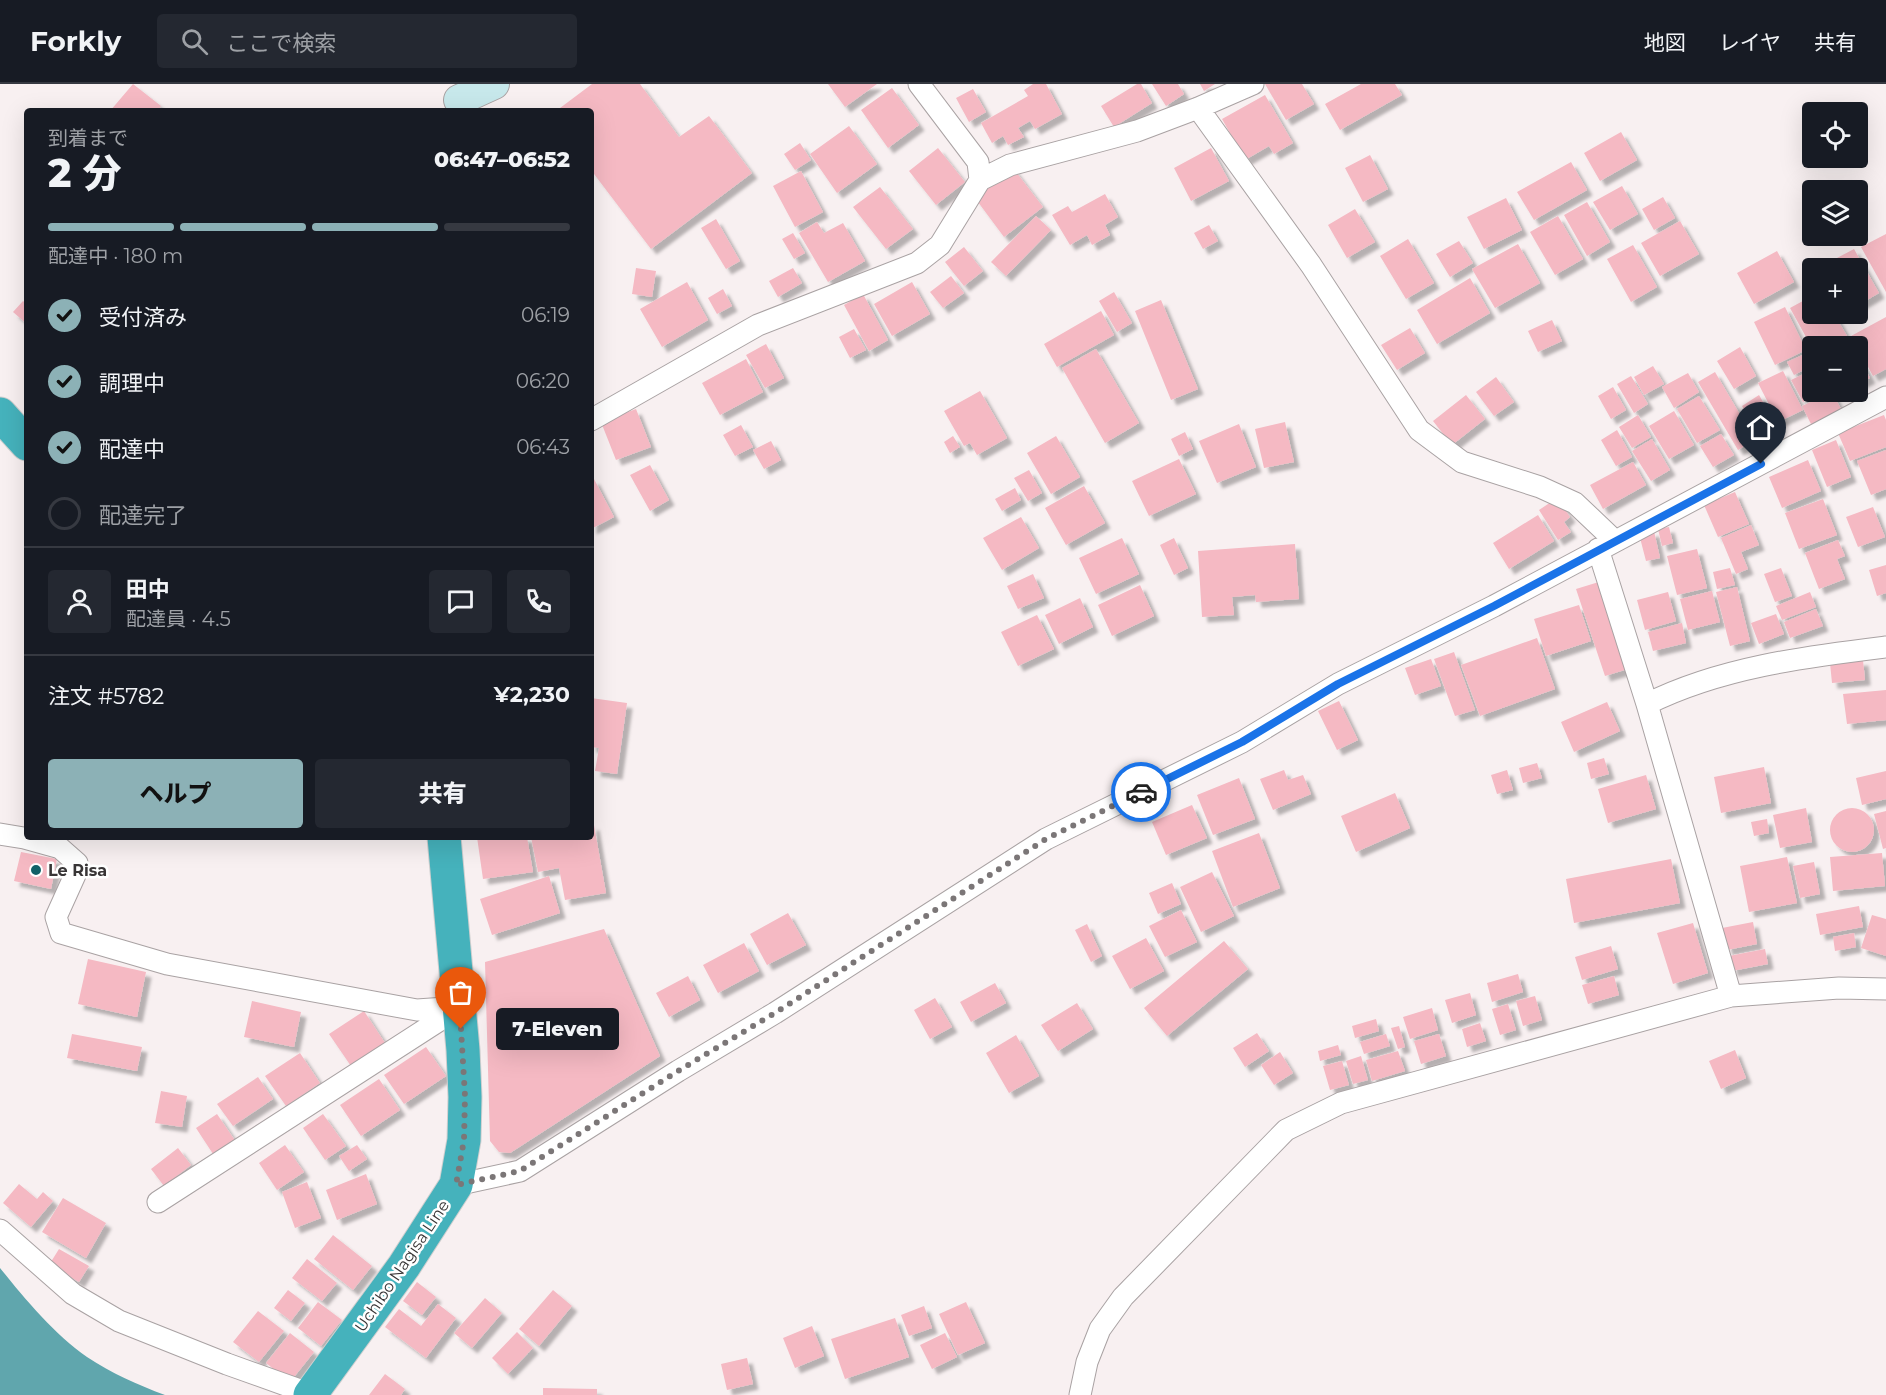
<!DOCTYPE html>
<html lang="ja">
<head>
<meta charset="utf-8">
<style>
  :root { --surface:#171b24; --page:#242831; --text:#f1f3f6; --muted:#9ea1a6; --line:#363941; --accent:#8cb1b6 }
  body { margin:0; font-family:Montserrat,"Noto Sans JP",sans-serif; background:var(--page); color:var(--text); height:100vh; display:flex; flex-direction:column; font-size:22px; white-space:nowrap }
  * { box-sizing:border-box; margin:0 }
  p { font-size:20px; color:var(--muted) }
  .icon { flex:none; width:33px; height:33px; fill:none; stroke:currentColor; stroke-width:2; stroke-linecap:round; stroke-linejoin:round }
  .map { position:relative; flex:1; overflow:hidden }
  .details { position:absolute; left:24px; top:24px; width:570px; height:732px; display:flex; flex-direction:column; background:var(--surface); border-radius:6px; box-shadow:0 6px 24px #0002 }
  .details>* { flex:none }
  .tools { position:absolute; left:1802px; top:18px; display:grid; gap:12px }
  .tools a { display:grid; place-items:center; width:66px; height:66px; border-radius:6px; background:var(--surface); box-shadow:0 6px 24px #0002; font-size:30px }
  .pin { position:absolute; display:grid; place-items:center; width:51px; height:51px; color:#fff; margin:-62px -26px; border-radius:50% 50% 50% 0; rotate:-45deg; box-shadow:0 0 6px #0007 }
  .pin .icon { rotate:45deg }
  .courier { position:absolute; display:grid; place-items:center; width:60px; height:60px; margin:-30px; border:4px solid #1a73e8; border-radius:50%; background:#fff; color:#222; box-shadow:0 2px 8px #0007 }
  .bubble { position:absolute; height:42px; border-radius:6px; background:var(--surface); box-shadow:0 6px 24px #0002; font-size:20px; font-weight:800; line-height:42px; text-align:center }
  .head em { font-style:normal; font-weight:800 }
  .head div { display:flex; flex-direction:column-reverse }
  .head { display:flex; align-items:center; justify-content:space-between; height:102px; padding:0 24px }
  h1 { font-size:39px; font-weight:800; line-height:45px }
  .bar { display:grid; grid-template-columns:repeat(4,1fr); gap:9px 6px; align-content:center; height:72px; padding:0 24px }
  .bar i { height:8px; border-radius:4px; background:var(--line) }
  .bar .on { background:var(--accent) }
  .bar p { grid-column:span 4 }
  .line { display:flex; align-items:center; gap:15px; padding:0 24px; border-top:2px solid var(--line) }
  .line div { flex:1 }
  .round { display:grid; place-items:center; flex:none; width:63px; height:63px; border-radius:6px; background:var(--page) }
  ol { padding:0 24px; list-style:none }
  li { display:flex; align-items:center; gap:18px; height:66px }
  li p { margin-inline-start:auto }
  li .icon { padding:6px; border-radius:50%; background:var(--accent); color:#111; stroke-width:4 }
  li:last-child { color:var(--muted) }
  li i { width:33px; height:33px; border:3px solid var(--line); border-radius:50% }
  .button { display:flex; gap:12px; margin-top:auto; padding:12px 24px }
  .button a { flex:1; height:69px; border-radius:6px; background:var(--accent); color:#111; font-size:24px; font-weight:800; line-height:69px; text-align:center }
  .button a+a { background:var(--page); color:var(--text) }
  header { display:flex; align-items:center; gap:36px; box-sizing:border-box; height:84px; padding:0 30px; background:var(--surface); border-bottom:2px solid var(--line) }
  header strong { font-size:28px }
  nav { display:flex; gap:33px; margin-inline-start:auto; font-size:21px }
  .search { width:420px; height:54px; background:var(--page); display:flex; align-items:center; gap:15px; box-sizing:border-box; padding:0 21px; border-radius:6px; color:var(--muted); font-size:22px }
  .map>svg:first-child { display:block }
  .water { fill:#60a6ad }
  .building { fill:#f5b9c3; filter:url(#shadow) }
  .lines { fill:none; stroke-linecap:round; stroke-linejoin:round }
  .street-casing { stroke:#a9a2a3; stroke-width:23 }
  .secondary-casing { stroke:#a9a2a3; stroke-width:32 }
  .highway-casing { stroke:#cfcfcf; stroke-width:35 }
  .street { stroke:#fff; stroke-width:21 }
  .secondary { stroke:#c7e8eb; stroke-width:30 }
  .highway { stroke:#45b2bc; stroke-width:33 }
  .done { stroke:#7b7677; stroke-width:6; stroke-dasharray:0 10.8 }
  .route { stroke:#1a73e8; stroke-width:8 }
  .poi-dot { fill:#116168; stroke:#fff; stroke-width:2 }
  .labels { text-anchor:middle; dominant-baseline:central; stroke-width:5; stroke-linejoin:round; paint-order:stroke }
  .poi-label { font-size:16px; font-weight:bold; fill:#383536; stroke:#fff; text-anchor:start }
  .street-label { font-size:16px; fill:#383536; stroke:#fff }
</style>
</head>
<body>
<header>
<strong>Forkly</strong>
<div class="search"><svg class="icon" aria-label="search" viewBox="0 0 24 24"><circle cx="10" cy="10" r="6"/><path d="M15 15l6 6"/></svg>ここで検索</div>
<nav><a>地図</a><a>レイヤ</a><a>共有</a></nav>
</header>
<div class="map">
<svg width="1886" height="1311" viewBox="0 0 1886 1311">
  <defs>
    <filter id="shadow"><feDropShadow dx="5.5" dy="5.5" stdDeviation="1.5" flood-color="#0004"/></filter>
  </defs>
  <rect width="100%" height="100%" fill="#f8f0f1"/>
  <path class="water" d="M0 1184C24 1214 55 1251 87 1273 111 1289 138 1301 165 1311H0Z"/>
  <path class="building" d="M133 0 161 22 157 27H110Z
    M592 0H640L679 53 709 32 752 89 651 165 591 86V27H556Z
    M828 0H877L845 23Z
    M1033 0H1046L1062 30 1035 45 1030 37 1018 44 1024 53 1008 61 1003 52 992 59 981 39 1028 12 1024 6Z
    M1137 0H1141L1152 19 1114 43 1101 22Z
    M1152 0H1178L1184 10 1166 22Z
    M1200 0H1215L1204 7Z
    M1265 0H1302L1314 20 1286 36Z
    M1361 0H1395L1402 11 1340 46 1325 20Z
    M892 4 919 41 888 64 861 26Z
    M973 5 986 28 969 38 956 14Z
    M1265 11 1293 59 1274 70 1269 62 1245 76 1222 35Z
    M849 42 877 80 837 109 810 70Z
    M1621 48 1637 76 1600 97 1584 69Z
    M800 59 811 76 795 86 784 70Z
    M938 64 965 98 936 121 909 87Z
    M1211 64 1229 97 1191 117 1174 84Z
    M1370 71 1388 105 1363 118 1345 84Z
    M1571 78 1587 106 1534 136 1517 108Z
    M1013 84 1043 123 1004 153 975 114Z
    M801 87 823 128 795 143 773 102Z
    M1622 102 1638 130 1610 146 1593 118Z
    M880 103 913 145 886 165 853 123Z
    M1105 110 1118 133 1105 141 1110 151 1092 161 1087 151 1070 161 1052 131 1068 122 1072 128Z
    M1663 113 1675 134 1654 146 1642 125Z
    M1506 114 1522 146 1484 165 1467 133Z
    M1587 118 1610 158 1587 172 1564 131Z
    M1355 125 1375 158 1347 174 1328 141Z
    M1036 132 1051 146 1006 192 991 178Z
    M1558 132 1583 175 1555 191 1530 148Z
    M716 135 740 177 726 185 701 144Z
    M1680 137 1699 170 1660 192 1641 159Z
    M817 138 824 149 843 139 865 177 828 198 799 149Z
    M1209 141 1218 157 1203 165 1194 149Z
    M793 149 805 169 794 175 782 155Z
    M1886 150V208L1861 163Z
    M1408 155 1434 199 1406 215 1380 172Z
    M1459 157 1473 179 1450 193 1436 170Z
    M1518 160 1540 199 1495 224 1472 185Z
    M1633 161 1657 203 1631 218 1607 175Z
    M964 163 983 187 964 202 945 178Z
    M1854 165 1879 209 1857 222V184H1818Z
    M1777 167 1794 198 1754 220 1737 189Z
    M636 184 656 187 652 213 632 210Z
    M793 184 802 199 778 213 769 197Z
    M951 192 964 209 943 224 930 208Z
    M1470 194 1490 229 1437 260 1417 226Z
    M687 198 708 236 662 263 640 225Z
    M912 198 930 230 892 252 874 220Z
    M723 205 732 222 717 230 708 214Z
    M1114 208 1132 239 1117 248 1099 217Z
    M863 210 888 256 869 267 844 221Z
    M1812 212V230H1834L1853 262H1811L1790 224Z
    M1161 216 1198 305 1171 316 1135 227Z
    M23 217 27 220V240L13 228Z
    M1785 223 1806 266 1775 281 1754 238Z
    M1101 227 1114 251 1057 283 1044 260Z
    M1886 233V285L1873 292 1851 252Z
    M1552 236 1562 257 1538 268 1528 247Z
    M1410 244 1425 269 1397 286 1381 261Z
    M854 245 866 266 850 274 839 253Z
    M766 260 784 294 765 304 746 271Z
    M1740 263 1756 292 1734 305 1717 277Z
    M1096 265 1139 339 1105 359 1062 284Z
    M1809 268 1812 274V282L1794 291 1787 278Z
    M1857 270 1870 294 1857 301Z
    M746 275 763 308 720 331 702 299Z
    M1653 282 1664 300 1644 311 1634 293Z
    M1812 286V308H1825L1803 318 1791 296Z
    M1783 287 1803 326 1778 338 1758 299Z
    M1715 288 1755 356 1738 366 1698 298Z
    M1688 289 1699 308 1674 324 1662 303Z
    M1631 292 1648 320 1634 329 1617 300Z
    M1496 293 1514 318 1494 332 1476 308Z
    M1613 303 1626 326 1611 335 1598 312Z
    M980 307 1007 354 977 371 970 359 964 362 944 327Z
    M1832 308 1841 325 1811 340 1802 322Z
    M1466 311 1485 335 1452 361 1433 337Z
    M1759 311 1779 345 1762 355 1742 322Z
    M1699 312 1720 346 1697 359 1677 325Z
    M636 325 651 363 616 376 601 338Z
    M1674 327 1694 361 1669 375 1649 342Z
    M1638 331 1651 353 1632 364 1619 343Z
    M1884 331 1886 336V363L1850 377 1838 349Z
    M1285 338 1294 378 1264 384 1255 345Z
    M1239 340 1256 383 1217 399 1199 357Z
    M741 341 753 363 735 372 723 351Z
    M1617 346 1632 373 1616 382 1601 356Z
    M1185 348 1193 365 1179 372 1171 355Z
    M1721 350 1734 371 1713 383 1700 362Z
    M953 352 960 363 950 369 944 358Z
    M1056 352 1080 393 1051 410 1027 369Z
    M1652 355 1670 386 1651 397 1632 367Z
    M1836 356 1851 393 1827 403 1812 366Z
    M771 357 781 376 764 385 753 366Z
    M1886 366V405L1871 411 1857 377Z
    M1179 375 1196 410 1149 432 1132 397Z
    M1808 376 1821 407 1782 424 1769 393Z
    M1633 378 1646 401 1603 425 1590 401Z
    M650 381 669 416 650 427 630 391Z
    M1029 386 1042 409 1028 417 1014 394Z
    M594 395 614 433 591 445V396Z
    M1084 402 1105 439 1066 461 1045 424Z
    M1015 404 1021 416 1002 427 995 415Z
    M1735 408 1749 440 1718 453 1704 421Z
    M1557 414 1570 433 1564 438 1571 448 1558 456 1539 426Z
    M1823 415 1837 451 1799 465 1785 429Z
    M1873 423 1885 453 1858 463 1846 433Z
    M1538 431 1554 457 1509 485 1493 459Z
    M1021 433 1039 464 1002 486 983 454Z
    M1751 441 1759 461 1741 468 1748 485 1736 490 1721 454Z
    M1669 443 1673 459 1662 462 1658 445Z
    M1654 447 1660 474 1646 477 1639 450Z
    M1122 454 1139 490 1096 510 1079 474Z
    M1174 454 1188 484 1174 491 1160 461Z
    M1838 456 1845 472 1837 475 1845 495 1819 505 1805 469Z
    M1295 460 1299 515 1256 518 1255 511 1232 513 1234 531 1202 533 1198 467Z
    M1697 465 1707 504 1677 511 1667 472Z
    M1886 481V509L1877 512 1869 486Z
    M1730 484 1735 501 1717 505 1713 488Z
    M1781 484 1792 512 1775 518 1764 490Z
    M1033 490 1044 514 1018 525 1007 502Z
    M1602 497 1631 584 1605 592 1576 505Z
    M1140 501 1154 532 1112 552 1098 521Z
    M1737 503 1750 557 1730 562 1716 508Z
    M1712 507 1720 538 1688 546 1680 515Z
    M1668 508 1676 537 1645 546 1637 516Z
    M1810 508 1816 523 1782 536 1776 522Z
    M1080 514 1093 543 1059 560 1045 531Z
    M1579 521 1591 557 1546 572 1534 535Z
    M1816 525 1823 542 1790 554 1784 538Z
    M1776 530 1784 550 1759 560 1751 539Z
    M1037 531 1054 565 1018 582 1001 548Z
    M1682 539 1686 559 1653 567 1648 548Z
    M1537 554 1555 605 1480 632 1461 581Z
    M1454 568 1475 626 1455 632 1434 575Z
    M1431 575 1441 602 1415 611 1405 584Z
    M1863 576 1865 596 1832 599 1830 579Z
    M1886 606V636L1847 640 1843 610Z
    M591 614 627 619 617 690 595 687 599 664 591 663Z
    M1339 617 1358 656 1337 666 1318 627Z
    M1607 618 1620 647 1574 668 1561 638Z
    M1604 674 1609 690 1591 695 1587 679Z
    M1537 679 1542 694 1523 699 1519 684Z
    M1764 683 1771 719 1721 729 1714 693Z
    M1284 686 1288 696 1303 691 1311 710 1273 726 1260 695Z
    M1507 686 1513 706 1497 710 1491 691Z
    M1886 687V715L1862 721 1856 694Z
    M1646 691 1656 725 1608 739 1598 705Z
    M1239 694 1255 735 1213 751 1197 711Z
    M1395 709 1410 744 1356 768 1341 732Z
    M1192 721 1207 754 1166 771 1152 738Z
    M1830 746a22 22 0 1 1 44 0a22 22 0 1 1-44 0Z
    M1806 724 1812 758 1780 764 1773 731Z
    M1886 727V764L1883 765 1874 730Z
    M1767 735 1769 749 1754 752 1751 738Z
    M591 741H594L606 809 565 816 559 784 538 788 531 753H591Z
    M1259 749 1280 804 1233 823 1212 767Z
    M477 753H527L533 788 483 795Z
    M21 768 57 775 51 805 14 797Z
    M1882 769 1885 802 1833 807 1830 773Z
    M1787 773 1797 819 1749 828 1740 782Z
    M1671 775 1680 819 1574 839 1566 795Z
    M1814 778 1820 810 1800 814 1793 782Z
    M1212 788 1234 832 1201 848 1180 803Z
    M549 792 560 829 492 851 480 815Z
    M1172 799 1181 820 1158 830 1149 809Z
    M1859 822 1863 843 1820 851 1816 830Z
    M1181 826 1197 858 1165 873 1149 842Z
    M788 829 806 861 767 881 750 850Z
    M1872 831 1886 835V872L1861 864Z
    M1753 838 1757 860 1727 866 1722 844Z
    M1693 839 1708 889 1673 900 1657 849Z
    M1087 840 1102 872 1091 878 1075 846Z
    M604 845 660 972 510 1069 499 1068 490 1057 485 878Z
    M1854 849 1856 863 1835 867 1833 853Z
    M1146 854 1164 887 1130 905 1112 872Z
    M1224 857 1248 885 1167 952 1144 924Z
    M744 859 759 887 718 909 703 881Z
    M1611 862 1618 885 1582 896 1575 873Z
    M1765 865 1768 880 1732 887 1729 872Z
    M88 875 146 888 137 933 78 920Z
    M1518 890 1523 908 1492 918 1487 899Z
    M688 892 700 916 669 933 656 909Z
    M1614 892 1619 911 1588 920 1582 901Z
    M995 899 1006 919 971 938 960 918Z
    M1470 909 1476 931 1452 939 1445 916Z
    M1535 912 1542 936 1523 942 1516 917Z
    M935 914 952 943 930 955 914 926Z
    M252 917 301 928 294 963 244 953Z
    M1077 919 1093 945 1058 967 1041 941Z
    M1508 920 1516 946 1500 951 1492 925Z
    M1432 924 1438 946 1410 955 1403 933Z
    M364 927 387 962 353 985 329 950Z
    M1376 935 1379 947 1355 954 1352 942Z
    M1480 939 1486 957 1467 963 1462 945Z
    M1399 942 1405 963 1398 965 1391 944Z
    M1257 949 1269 967 1245 983 1233 964Z
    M72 950 142 963 137 987 67 974Z
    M1386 950 1390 962 1364 970 1360 958Z
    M1439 950 1446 972 1421 980 1414 957Z
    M1016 951 1039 992 1009 1009 986 969Z
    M1338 961 1341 971 1320 977 1318 967Z
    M426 963 446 992 404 1020 384 991Z
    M1735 966 1746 994 1721 1005 1709 977Z
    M1398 967 1405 987 1372 997 1366 976Z
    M1280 968 1293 989 1274 1001 1261 981Z
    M300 969 320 999 286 1022 265 992Z
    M1361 972 1368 996 1353 1000 1346 977Z
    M1342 977 1349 1001 1330 1006 1323 982Z
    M258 993 273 1015 233 1042 217 1020Z
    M379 995 400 1026 361 1052 340 1021Z
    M161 1007 187 1012 182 1043 155 1039Z
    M217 1030 236 1058 215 1073 196 1044Z
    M323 1030 346 1062 325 1076 303 1044Z
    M285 1061 304 1088 277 1106 259 1079Z
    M357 1061 367 1075 349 1087 339 1072Z
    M178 1064 191 1081 164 1102 151 1085Z
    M366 1090 377 1120 337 1136 326 1106Z
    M307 1098 321 1134 295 1144 282 1108Z
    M19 1100 37 1115 43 1108 53 1117 31 1143 3 1119Z
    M63 1114 106 1139 86 1174 42 1148Z
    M333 1151 372 1182 353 1206 314 1175Z
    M59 1165 89 1182 79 1198 49 1181Z
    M307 1175 337 1199 322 1217 292 1194Z
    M417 1198 436 1213 422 1231 403 1217Z
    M288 1206 305 1219 291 1237 274 1224Z
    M553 1206 572 1222 539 1262 519 1245Z
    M485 1214 502 1229 472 1264 454 1249Z
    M318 1218 342 1236 321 1262 298 1244Z
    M966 1218 985 1259 958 1271 939 1230Z
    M438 1220 456 1234 426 1274 385 1243 399 1225 421 1242Z
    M924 1222 932 1244 909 1252 901 1231Z
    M258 1227 284 1247 259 1278 233 1258Z
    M895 1234 909 1273 845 1295 831 1255Z
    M812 1242 824 1272 795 1284 783 1254Z
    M517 1248 533 1264 508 1290 492 1274Z
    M290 1249 314 1268 290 1298 266 1279Z
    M945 1249 957 1273 932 1285 920 1261Z
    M747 1274 753 1300 727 1306 721 1280Z
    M385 1290 405 1305 401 1311H369Z
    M543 1304 597 1305V1311H543Z"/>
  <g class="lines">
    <defs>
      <path id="street" d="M919 0 978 78 980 96
        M1198 24 1311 181 1419 346 1462 378 1540 403 1575 419 1615 457
        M591 336 758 241 917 179 940 161 980 96 1010 81 1137 47 1198 24 1253 0
        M1598 465 1647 620 1731 912
        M1647 620C1721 583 1805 573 1886 563
        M0 750 24 754 60 764 77 779 75 791 56 833 61 849 167 880 417 926 460 923
        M456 1101 520 1087 678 987 775 929 1046 755 1242 658 1338 600 1494 522 1886 313
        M158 1118 457 925
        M0 1146 73 1210 119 1237 227 1280 311 1310
        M1080 1311 1087 1278 1100 1245 1123 1213 1286 1046 1341 1019 1731 912 1839 904 1886 905"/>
      <path id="secondary" d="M459 16 494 0"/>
      <path id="highway" d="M0 330 27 360
        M310 1311 404 1182 456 1101 464 1056 465 1013 463 966 444 753"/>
    </defs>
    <use href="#street" class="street-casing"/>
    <use href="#secondary" class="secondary-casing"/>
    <use href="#highway" class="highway-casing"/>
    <use href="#street" class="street"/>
    <use href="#secondary" class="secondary"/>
    <use href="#highway" class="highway"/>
  </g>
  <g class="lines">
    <path class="done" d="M461 945 465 1012 464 1056 456 1101 520 1087 678 987 775 929 1046 755 1141 708"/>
    <path class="route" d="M1141 708 1242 658 1338 600 1494 522 1761 380"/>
  </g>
  <circle class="poi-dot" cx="36" cy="786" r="6"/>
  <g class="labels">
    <g class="poi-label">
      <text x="48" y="786">Le Risa</text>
    </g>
    <g class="street-label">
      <text transform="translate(402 1182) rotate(-56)">Uchibo Nagisa Line</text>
    </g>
  </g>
</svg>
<div class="tools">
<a><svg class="icon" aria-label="locate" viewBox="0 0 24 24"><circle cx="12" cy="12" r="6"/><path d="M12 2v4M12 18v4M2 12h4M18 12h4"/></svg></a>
<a><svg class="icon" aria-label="layers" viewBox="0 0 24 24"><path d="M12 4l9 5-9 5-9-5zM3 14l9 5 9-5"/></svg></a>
<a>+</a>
<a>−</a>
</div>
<div class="pin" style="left:461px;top:945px;background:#ea580c"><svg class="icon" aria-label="bag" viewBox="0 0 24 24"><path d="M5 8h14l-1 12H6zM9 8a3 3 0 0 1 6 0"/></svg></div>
<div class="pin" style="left:1761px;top:380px;background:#1f2937"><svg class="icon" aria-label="home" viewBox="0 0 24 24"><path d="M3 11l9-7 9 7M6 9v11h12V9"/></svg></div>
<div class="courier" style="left:1141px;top:708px"><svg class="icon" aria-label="car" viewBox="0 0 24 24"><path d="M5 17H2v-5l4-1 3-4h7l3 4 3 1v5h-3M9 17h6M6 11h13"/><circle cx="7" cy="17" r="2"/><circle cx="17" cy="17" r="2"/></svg></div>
<div class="bubble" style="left:496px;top:924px;width:123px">7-Eleven</div>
<section class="details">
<div class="head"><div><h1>2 分</h1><p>到着まで</p></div><em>06:47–06:52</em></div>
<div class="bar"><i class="on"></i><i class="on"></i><i class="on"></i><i></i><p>配達中 · 180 m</p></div>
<ol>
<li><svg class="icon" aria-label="check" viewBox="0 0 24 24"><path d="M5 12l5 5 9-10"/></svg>受付済み<p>06:19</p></li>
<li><svg class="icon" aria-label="check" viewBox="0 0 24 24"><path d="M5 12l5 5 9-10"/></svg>調理中<p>06:20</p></li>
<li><svg class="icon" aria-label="check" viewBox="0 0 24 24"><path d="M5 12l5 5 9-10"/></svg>配達中<p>06:43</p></li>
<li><i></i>配達完了</li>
</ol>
<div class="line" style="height:108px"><a class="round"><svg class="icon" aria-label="person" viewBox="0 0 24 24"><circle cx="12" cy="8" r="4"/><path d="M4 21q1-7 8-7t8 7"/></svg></a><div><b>田中</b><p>配達員 · 4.5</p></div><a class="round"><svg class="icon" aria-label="chat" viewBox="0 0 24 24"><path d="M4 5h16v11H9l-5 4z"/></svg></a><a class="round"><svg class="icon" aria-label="phone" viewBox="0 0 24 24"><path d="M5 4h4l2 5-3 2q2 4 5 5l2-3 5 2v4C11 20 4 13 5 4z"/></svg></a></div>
<div class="line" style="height:78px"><div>注文 #5782</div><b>¥2,230</b></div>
<div class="button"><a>ヘルプ</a><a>共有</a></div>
</section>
</div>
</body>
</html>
